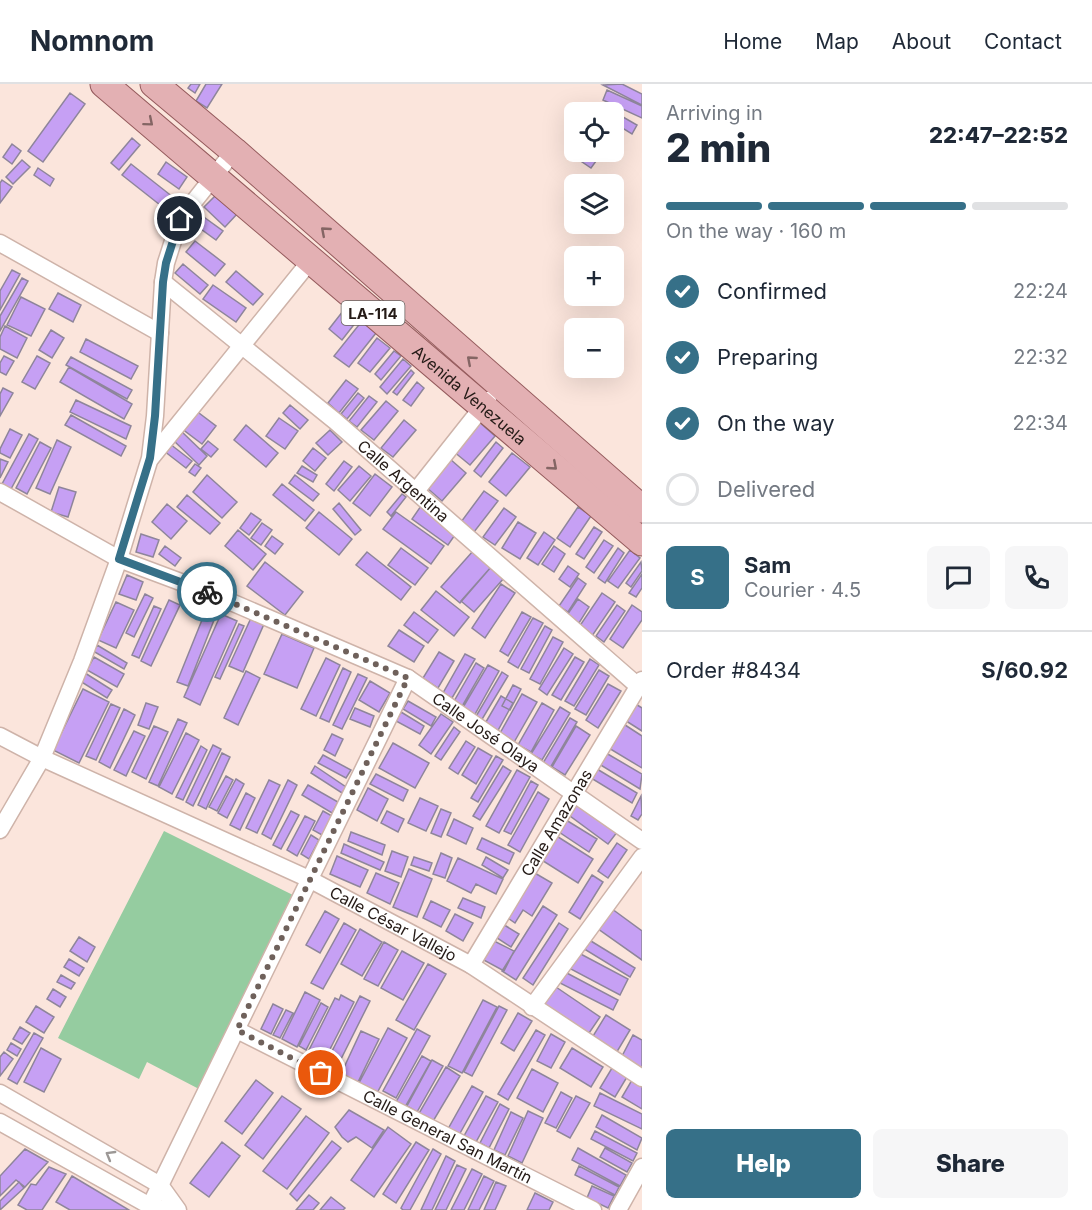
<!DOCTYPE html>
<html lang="en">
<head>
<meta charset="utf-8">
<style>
  :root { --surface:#fff; --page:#f6f6f7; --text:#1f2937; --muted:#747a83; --line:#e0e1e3; --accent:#367088 }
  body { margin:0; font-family:Inter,sans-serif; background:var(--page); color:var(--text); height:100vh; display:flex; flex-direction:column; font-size:22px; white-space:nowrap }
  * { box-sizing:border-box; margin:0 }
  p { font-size:20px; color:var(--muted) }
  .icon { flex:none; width:33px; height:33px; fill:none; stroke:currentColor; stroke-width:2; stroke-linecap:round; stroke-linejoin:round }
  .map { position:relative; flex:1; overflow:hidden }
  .sheet { display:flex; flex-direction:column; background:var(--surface); width:450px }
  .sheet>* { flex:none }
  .controls { position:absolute; left:564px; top:18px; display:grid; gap:12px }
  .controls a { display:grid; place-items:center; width:60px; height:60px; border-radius:9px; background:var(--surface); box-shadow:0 6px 24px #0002; font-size:30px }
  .pin { position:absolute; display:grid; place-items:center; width:51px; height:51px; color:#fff; margin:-26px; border:3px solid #fff; border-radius:50%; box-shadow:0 2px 6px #0007 }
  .courier { position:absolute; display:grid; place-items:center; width:60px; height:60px; margin:-30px; border:4px solid #367088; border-radius:50%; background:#fff; color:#222; box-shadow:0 2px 8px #0007 }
  .summary em { font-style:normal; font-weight:800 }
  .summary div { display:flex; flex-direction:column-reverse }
  .summary { display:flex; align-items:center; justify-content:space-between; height:102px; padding:0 24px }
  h1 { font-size:39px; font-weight:800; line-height:45px }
  .bar { display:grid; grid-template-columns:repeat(4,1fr); gap:9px 6px; align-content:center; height:72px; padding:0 24px }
  .bar i { height:8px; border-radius:4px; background:var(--line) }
  .bar .selected { background:var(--accent) }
  .bar p { grid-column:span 4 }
  .line { display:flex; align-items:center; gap:15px; padding:0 24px; border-top:2px solid var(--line) }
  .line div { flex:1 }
  .round { display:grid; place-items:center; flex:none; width:63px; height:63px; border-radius:9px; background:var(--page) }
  ol { padding:0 24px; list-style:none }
  li { display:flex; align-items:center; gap:18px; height:66px }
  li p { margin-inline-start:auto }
  li .icon { padding:6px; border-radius:50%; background:var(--accent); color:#fff; stroke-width:4 }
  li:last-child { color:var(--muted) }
  li i { width:33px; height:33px; border:3px solid var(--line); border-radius:50% }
  .action { display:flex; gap:12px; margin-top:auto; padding:12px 24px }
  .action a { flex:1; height:69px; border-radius:9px; background:var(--accent); color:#fff; font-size:24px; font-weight:800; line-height:69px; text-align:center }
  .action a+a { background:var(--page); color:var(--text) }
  header { display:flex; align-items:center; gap:36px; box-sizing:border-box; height:84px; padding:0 30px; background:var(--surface); border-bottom:2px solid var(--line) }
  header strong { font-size:28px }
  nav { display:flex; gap:33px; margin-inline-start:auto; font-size:21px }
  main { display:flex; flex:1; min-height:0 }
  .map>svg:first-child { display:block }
  .green { fill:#95cca0 }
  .building { fill:#c6a0f4; stroke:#8e859b; stroke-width:1.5 }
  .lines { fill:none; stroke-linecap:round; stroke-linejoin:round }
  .minor-casing { stroke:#ceb3a9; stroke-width:19 }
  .primary-casing { stroke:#945a5c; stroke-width:29 }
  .minor { stroke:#fff; stroke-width:16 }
  .primary { stroke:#e3b0b3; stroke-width:27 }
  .oneway { stroke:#846564 }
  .oneway2 { stroke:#9c9896 }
  .done { stroke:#6f615b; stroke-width:6; stroke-dasharray:0 10.8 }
  .route { stroke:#367088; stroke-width:8 }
  .labels { text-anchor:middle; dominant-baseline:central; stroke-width:4.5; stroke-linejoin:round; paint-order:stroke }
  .shield { fill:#fff; stroke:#665f5c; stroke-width:1.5 }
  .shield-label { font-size:15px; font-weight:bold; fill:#241a16 }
  .street-label { font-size:16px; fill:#241a16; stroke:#fff }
</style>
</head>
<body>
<header>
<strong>Nomnom</strong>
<nav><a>Home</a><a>Map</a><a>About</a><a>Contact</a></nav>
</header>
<main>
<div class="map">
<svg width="642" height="1126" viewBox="0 0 642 1126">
  <rect width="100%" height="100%" fill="#fbe5dc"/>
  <path class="green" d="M164 747 297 813 199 1005 147 978 139 995 58 954Z"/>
  <path class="building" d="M191 0H200L195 9 188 4Z
    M206 0H222L207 24 196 17Z
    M622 0 642 10V21L603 1Z
    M607 6 642 22V34L603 16Z
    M70 9 85 20 43 78 28 67Z
    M592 20 604 28H586Z
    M616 29 637 41 632 50 614 39Z
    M132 54 140 61 119 86 111 79Z
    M12 60 21 67 12 80 3 73Z
    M574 61V68H591L599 73 591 84 569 69Z
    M22 76 30 83 13 100 6 93Z
    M166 78 187 93 179 105 158 90Z
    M131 80 178 117 169 128 122 91Z
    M38 84 54 95 50 102 34 91Z
    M2 96 12 103 0 119V99Z
    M216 111 237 130 225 143 204 123Z
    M201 131 223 147 216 156 194 140Z
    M195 157 225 180 215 192 186 168Z
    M183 180 208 201 200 210 175 189Z
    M12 186 20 190 0 226V207Z
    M236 187 263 210 253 221 226 198Z
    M22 194 28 197 0 247V232Z
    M213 201 246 224 236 238 203 215Z
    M58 209 81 221 73 238 49 225Z
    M21 213 45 225 31 252 7 241Z
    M343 227 356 238 342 256 329 245Z
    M362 237 376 249 349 283 334 272Z
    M5 242 27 254 17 274 0 265V253Z
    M51 246 64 254 52 274 39 266Z
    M377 254 390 264 370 288 358 279Z
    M86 255 138 282 131 295 80 268Z
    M394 267 401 272 381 296 375 290Z
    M4 272 14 277 6 291 0 288V279Z
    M37 272 50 279 35 305 22 298Z
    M71 273 132 306 127 315 66 281Z
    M403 275 411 282 387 310 380 303Z
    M69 283 132 320 124 335 60 298Z
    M411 286 414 289 397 311 393 308Z
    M346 296 358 305 339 329 328 319Z
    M417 298 424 304 411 322 403 316Z
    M3 304 13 309 0 332V310Z
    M358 309 364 314 347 335 341 330Z
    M369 312 377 318 357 343 349 337Z
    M76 316 131 342 126 355 70 328Z
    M386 317 398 327 374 356 361 346Z
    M290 321 308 336 300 345 283 329Z
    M195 326 216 342 202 360 181 344Z
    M71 331 126 362 121 372 65 341Z
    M279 334 298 347 285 365 266 352Z
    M404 336 416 346 393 373 381 364Z
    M478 337 495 352 470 381 453 367Z
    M246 341 278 369 266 383 234 356Z
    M10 345 22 351 10 374 0 369V365Z
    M180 346 207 372 199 381 172 355Z
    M330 346 342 358 328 371 316 359Z
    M29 350 38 355 11 405 2 400Z
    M57 356 71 363 50 410 36 404Z
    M208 357 218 365 211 373 201 365Z
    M40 358 51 364 27 410 16 404Z
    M496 358 503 364 481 393 474 387Z
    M170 360 192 377 186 384 164 367Z
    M313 364 326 374 315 387 303 377Z
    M512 369 530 383 506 412 489 398Z
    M0 375 8 378 0 394Z
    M450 375 466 389 442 417 426 403Z
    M344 377 352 383 334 407 326 400Z
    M195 380 201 384 195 392 189 388Z
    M302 382 317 391 313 398 297 389Z
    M359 382 371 392 350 417 338 406Z
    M375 390 392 403 370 432 353 419Z
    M207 391 237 418 222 434 193 408Z
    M295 391 319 410 313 417 289 399Z
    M282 400 314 426 305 437 273 411Z
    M59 403 76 408 68 433 51 428Z
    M484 407 498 417 474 448 461 438Z
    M402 410 406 413 391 432 387 428Z
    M187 411 220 439 210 450 177 423Z
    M339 419 361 446 355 451 333 425Z
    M167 420 187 437 171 455 152 438Z
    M421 422 457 448 448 461 412 435Z
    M578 423 591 432 570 463 557 454Z
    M504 424 516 433 495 461 483 453Z
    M319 428 352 455 339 471 306 444Z
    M396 428 444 462 431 480 383 445Z
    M251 429 261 436 249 451 240 444Z
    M518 438 536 449 520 475 502 464Z
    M262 439 272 446 261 461 251 454Z
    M594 443 602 448 584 475 576 470Z
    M238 446 266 470 253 486 225 462Z
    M544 448 555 456 538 481 527 474Z
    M141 450 159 456 153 473 136 468Z
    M272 452 283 460 275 470 265 462Z
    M604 456 613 462 594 489 586 483Z
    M165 462 181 474 175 482 159 470Z
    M554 462 565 470 554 488 542 480Z
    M401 464 428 484 415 501 388 481Z
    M618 464 624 469 605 499 598 494Z
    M630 466 640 474 618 504 608 497Z
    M473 467 491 483 460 519 441 503Z
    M367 468 411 503 401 516 356 481Z
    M265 478 303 508 285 531 247 502Z
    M641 478 642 487 631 503 626 499Z
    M568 482 579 490 570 503 559 495Z
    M491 483 504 494 474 528 461 517Z
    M642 490V504L636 513 629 509Z
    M127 491 143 498 136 516 119 510Z
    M578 494 586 500 568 528 559 522Z
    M501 500 515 509 485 554 472 544Z
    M436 507 469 533 454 552 421 526Z
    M602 509 615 518 592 552 579 543Z
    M145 510 153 514 134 553 126 549Z
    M578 515 589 523 579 539 567 531Z
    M169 516 180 521 151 582 141 577Z
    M116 518 134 526 116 564 98 556Z
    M617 521 625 527 604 558 596 552Z
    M632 521 642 528V536L623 564 610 555Z
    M154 522 161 525 139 574 132 571Z
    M414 528 438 546 428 559 404 541Z
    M522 528 531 533 508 572 500 567Z
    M221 530 237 537 200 621 184 613Z
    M204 531 214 536 188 602 177 598Z
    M251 534 264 540 243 588 229 582Z
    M533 534 543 539 518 584 508 578Z
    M239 540 244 542 220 595 215 593Z
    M545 542 552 546 529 589 521 585Z
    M399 546 424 562 414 578 388 562Z
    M282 550 314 564 297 604 264 590Z
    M553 553 563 558 540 600 530 595Z
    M97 561 127 579 124 585 93 567Z
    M564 564 573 570 547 611 539 605Z
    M439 568 454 577 438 604 423 594Z
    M465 570 475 575 452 614 443 609Z
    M94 573 124 590 117 603 87 586Z
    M575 573 584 578 561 616 552 611Z
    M326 574 340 581 316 632 301 625Z
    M590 575 599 581 574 622 565 617Z
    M476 579 484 584 461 624 453 619Z
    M488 581 499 587 474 632 462 625Z
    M343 584 351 588 329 638 320 634Z
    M599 586 609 592 586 631 575 625Z
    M246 587 260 594 238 641 224 634Z
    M502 588 508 592 481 637 475 634Z
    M85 589 112 606 107 614 80 597Z
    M358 590 367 594 342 645 333 641Z
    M370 597 390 609 379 628 359 616Z
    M608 600 621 607 598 644 586 636Z
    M513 601 521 605 510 626 502 622Z
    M83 605 109 618 79 679 53 666Z
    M522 610 537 618 513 660 499 651Z
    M501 612 513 619 496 650 483 643Z
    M408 617 436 633 431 642 403 625Z
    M146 619 158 623 149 645 138 641Z
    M542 619 554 626 531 668 518 661Z
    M634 619 642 624V647L623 635Z
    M111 620 120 624 96 676 86 672Z
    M560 623 570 629 542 676 531 670Z
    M355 624 374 632 370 643 350 635Z
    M124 625 135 631 110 684 99 678Z
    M401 628 424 642 420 650 396 637Z
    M441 630 453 638 431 670 419 661Z
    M570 634 577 638 550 684 543 679Z
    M178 635 187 639 158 702 149 698Z
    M622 639 642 652V684L607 663Z
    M154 642 168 648 146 695 132 688Z
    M576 642 590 651 565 691 552 683Z
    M454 643 460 648 441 676 435 672Z
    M134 647 145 652 126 692 114 686Z
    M186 649 199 656 172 710 159 703Z
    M332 650 343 655 335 672 324 666Z
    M466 657 475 663 458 690 449 684Z
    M393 659 429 679 415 704 379 684Z
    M213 661 221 665 193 722 186 718Z
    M201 662 207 666 183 716 176 713Z
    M478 664 492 672 476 700 462 691Z
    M222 669 230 673 206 725 198 721Z
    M606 669 642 690 640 705 599 680Z
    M323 671 351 686 346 694 318 679Z
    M496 672 503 676 478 718 471 714Z
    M315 682 346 703 342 709 311 689Z
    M503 682 511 687 480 736 473 732Z
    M597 685 637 709 632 719 591 694Z
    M517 686 530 693 499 749 486 742Z
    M376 690 408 706 403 717 370 700Z
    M226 692 233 696 217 727 209 723Z
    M236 695 244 700 227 734 218 729Z
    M269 696 280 701 257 749 246 744Z
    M288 696 297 701 271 755 262 750Z
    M531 697 538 701 511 750 504 747Z
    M308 701 338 718 332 729 302 711Z
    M368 704 388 715 377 737 357 726Z
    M538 708 549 715 520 768 508 761Z
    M246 709 255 714 240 746 230 741Z
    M641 712 642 730 638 736 631 732Z
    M420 714 438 722 426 747 408 739Z
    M575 716 618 747 608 760 566 729Z
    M441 725 451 729 441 753 431 749Z
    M291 727 299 731 281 765 273 761Z
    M323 727 332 732 322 751 313 746Z
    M387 727 404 735 398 748 381 739Z
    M305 732 315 737 297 772 287 766Z
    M454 735 473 744 466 760 447 751Z
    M566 736 597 755 589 768 559 748Z
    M351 748 385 761 382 771 348 757Z
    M311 751 319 756 309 775 301 770Z
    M555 751 593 775 578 799 540 775Z
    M482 754 514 769 509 780 477 765Z
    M617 759 627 766 608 794 598 787Z
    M344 760 384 778 380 786 341 769Z
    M392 767 408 773 401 793 385 787Z
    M441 769 452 774 445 794 433 790Z
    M337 772 368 786 360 803 330 790Z
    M414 773 432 779 429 787 411 781Z
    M486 773 508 786 503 794 482 781Z
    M458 774 503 795 496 810 476 800 471 809 447 797Z
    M409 785 432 795 417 833 393 823Z
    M533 788 552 799 532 832 523 826 515 839 505 832Z
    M376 789 399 799 390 820 367 809Z
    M592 791 603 798 580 835 569 828Z
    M463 814 485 823 481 834 458 824Z
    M431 817 450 826 441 843 423 834Z
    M543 822 557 831 516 896 502 887Z
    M608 822 642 847V876L594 842Z
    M325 827 339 835 320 869 306 861Z
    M455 830 473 839 463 857 446 847Z
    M344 839 356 846 323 905 311 899Z
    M501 839 519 850 511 863 494 852Z
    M559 839 568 845 533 901 523 894Z
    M360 845 382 858 362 892 341 880Z
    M79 853 95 863 87 878 70 867Z
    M586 854 635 884 630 893 581 863Z
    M490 855 514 867 504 887 480 874Z
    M384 858 398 866 378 902 364 895Z
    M402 867 424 879 403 916 381 904Z
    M575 867 628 895 620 911 567 883Z
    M69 875 84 884 79 892 64 883Z
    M428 880 446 890 414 946 396 936Z
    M563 887 618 916 613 926 558 898Z
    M61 891 75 899 71 905 57 898Z
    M553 901 600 933 585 955 538 923Z
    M53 905 66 913 60 923 47 915Z
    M305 908 320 916 297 963 282 955Z
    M341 911 354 918 325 975 309 966 335 914 339 916Z
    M360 912 370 917 338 981 327 977Z
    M483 916 497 923 462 989 448 982Z
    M321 919 328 923 306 966 299 962Z
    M273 920 283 925 271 950 261 945Z
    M36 922 54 933 44 949 26 938Z
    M499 922 507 926 472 992 464 988Z
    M286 926 293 929 280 954 273 951Z
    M518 929 532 937 514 967 501 959Z
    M606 931 630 946 615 971 590 957Z
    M20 943 30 949 22 960 13 955Z
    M388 944 407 954 377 1009 359 999Z
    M417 945 430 952 396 1014 383 1007Z
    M536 946 545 951 508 1016 498 1010Z
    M361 947 379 955 358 998 341 990Z
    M34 949 43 954 17 1000 8 995Z
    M551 950 565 958 551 984 537 977Z
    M633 951 642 956V988L620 976Z
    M11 959 21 965 17 972 7 966Z
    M41 964 61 975 44 1008 24 998Z
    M572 964 603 983 591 1003 560 984Z
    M4 968 13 975 0 992V973Z
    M422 972 431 977 405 1023 396 1018Z
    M432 976 443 982 417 1028 407 1022Z
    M446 983 460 992 432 1039 418 1031Z
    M612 984 627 993 615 1013 600 1004Z
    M532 985 558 999 543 1028 517 1014Z
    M256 996 273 1009 242 1050 225 1037Z
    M632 996 642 1001V1025L622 1013Z
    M472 1002 483 1008 459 1051 448 1045Z
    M561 1008 572 1014 556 1044 545 1039Z
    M600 1009 642 1030V1045L594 1022Z
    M282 1012 301 1025 263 1075 245 1061Z
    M486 1012 498 1018 476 1058 464 1052Z
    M576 1012 590 1019 570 1054 557 1047Z
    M500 1020 509 1025 489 1064 480 1059Z
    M349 1026 384 1046 372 1064 356 1053 348 1058 342 1053 335 1043Z
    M528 1027 543 1034 522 1079 508 1072Z
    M511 1028 523 1034 505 1071 494 1066Z
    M602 1031 642 1054 637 1066 596 1043Z
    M306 1032 329 1049 287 1105 263 1087Z
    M388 1043 411 1060 374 1113 351 1096Z
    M595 1047 637 1069 633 1077 591 1055Z
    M332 1057 341 1064 297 1117 290 1110Z
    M222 1058 240 1072 209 1113 190 1099Z
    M416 1058 429 1066 396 1119 383 1110Z
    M578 1064 626 1091 620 1102 572 1076Z
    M605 1064 632 1079 627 1088 600 1073Z
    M25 1065 48 1078 25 1103 16 1096 0 1112V1092Z
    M433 1065 441 1070 410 1126H403L401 1124Z
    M446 1072 455 1077 432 1126H421Z
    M457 1081 466 1085 446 1126H435Z
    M579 1082 619 1103 615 1111 575 1091Z
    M49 1083 66 1090 42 1126H27L18 1121 31 1100 36 1101Z
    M472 1085 482 1090 464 1126H451Z
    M72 1092 129 1126H70L56 1118Z
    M484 1092 494 1097 479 1126H468Z
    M19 1098 24 1104 0 1126V1117Z
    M496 1098 506 1102 495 1126H484Z
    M592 1102 614 1112 608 1124 587 1114Z
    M535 1109 553 1118 549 1126H527Z
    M309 1111 319 1119 313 1126H296Z
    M331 1113 345 1124 343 1126H320Z"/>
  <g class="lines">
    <defs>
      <g id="minor">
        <path d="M0 159 160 249"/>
        <path id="s1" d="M163 198 335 337 638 602"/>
        <path d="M151 374 311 176"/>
        <path d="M416 407 488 316"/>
        <path id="s2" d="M0 408 119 475 210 509 408 594 642 757"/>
        <path id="s3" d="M0 652 42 674 309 795 471 881 642 994"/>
        <path d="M0 746 42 674 82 577 119 475 150 374 155 332 163 198 166 179 180 135 234 67"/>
        <path id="s4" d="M471 881 642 596"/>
        <path d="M532 923 642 773"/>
        <path id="s5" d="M237 946 593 1126"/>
        <path d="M0 1009 160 1101 178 1126"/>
        <path d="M0 1038 150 1122 165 1126"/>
        <path d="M150 1122 408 594"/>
        <path d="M618 1126 642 1083"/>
      </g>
      <g id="primary">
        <path id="s6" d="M104 0 642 458"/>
        <path d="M154 0 234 67 642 425"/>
      </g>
    </defs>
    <use href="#minor" class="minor-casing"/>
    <use href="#primary" class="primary-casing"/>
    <use href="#minor" class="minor"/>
    <use href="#primary" class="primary"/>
  </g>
  <defs><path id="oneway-chevron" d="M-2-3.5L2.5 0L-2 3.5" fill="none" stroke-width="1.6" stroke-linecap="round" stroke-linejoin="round" transform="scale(1.5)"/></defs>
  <g class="oneway">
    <use href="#oneway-chevron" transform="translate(149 38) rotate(40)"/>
    <use href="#oneway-chevron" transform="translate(325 147) rotate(-139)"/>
    <use href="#oneway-chevron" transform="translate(471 276) rotate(-139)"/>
    <use href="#oneway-chevron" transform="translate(553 382) rotate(41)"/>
  </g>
  <use class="oneway2" href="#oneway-chevron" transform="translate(110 1071) rotate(-150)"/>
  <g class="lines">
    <path class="done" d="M207 508 408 594 237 946 321 989"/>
    <path class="route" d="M180 135 166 179 163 198 155 332 150 374 119 475 207 508"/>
  </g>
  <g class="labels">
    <rect class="shield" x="341.5" y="217" width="63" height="24" rx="4.5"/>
    <g class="shield-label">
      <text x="373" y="229">LA-114</text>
    </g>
    <g class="street-label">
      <text stroke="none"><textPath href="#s6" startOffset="480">Avenida Venezuela</textPath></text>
      <text stroke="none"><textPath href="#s1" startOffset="312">Calle Argentina</textPath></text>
      <text stroke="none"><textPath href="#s2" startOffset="544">Calle José Olaya</textPath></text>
      <text stroke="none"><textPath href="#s4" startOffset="166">Calle Amazonas</textPath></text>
      <text stroke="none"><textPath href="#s3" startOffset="436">Calle César Vallejo</textPath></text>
      <text stroke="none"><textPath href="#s5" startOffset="236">Calle General San Martín</textPath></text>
    </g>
  </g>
</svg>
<div class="controls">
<a><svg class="icon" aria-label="locate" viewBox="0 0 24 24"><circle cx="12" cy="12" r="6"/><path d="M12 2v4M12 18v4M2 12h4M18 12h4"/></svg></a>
<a><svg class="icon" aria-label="layers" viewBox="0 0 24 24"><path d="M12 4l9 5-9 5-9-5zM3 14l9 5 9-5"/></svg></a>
<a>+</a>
<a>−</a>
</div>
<div class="pin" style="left:321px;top:989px;background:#ea580c"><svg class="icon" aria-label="bag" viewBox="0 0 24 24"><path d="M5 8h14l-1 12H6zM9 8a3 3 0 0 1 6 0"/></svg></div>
<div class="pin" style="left:180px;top:135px;background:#1f2937"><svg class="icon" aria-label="home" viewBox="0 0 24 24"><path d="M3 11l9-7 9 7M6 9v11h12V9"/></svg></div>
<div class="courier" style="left:207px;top:508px"><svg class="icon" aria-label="bike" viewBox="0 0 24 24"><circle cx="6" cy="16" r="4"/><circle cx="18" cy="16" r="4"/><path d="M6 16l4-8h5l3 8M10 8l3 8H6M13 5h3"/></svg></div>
</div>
<section class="sheet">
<div class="summary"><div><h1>2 min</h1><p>Arriving in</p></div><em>22:47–22:52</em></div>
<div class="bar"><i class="selected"></i><i class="selected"></i><i class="selected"></i><i></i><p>On the way · 160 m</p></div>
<ol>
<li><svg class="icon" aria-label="check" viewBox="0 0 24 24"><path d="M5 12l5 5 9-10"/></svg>Confirmed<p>22:24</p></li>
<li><svg class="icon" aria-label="check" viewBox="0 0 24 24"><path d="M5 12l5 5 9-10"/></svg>Preparing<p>22:32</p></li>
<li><svg class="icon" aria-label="check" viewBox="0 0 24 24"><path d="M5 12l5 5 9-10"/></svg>On the way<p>22:34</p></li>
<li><i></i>Delivered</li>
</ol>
<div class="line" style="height:108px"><b class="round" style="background:var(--accent);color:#fff">S</b><div><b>Sam</b><p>Courier · 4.5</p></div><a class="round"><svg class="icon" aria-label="chat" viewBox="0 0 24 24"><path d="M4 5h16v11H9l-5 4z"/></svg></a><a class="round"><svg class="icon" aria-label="phone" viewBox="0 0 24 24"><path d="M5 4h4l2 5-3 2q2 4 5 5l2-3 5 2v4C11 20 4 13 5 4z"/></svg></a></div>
<div class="line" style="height:78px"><div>Order #8434</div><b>S/60.92</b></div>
<div class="action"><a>Help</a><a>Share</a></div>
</section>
</main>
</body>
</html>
